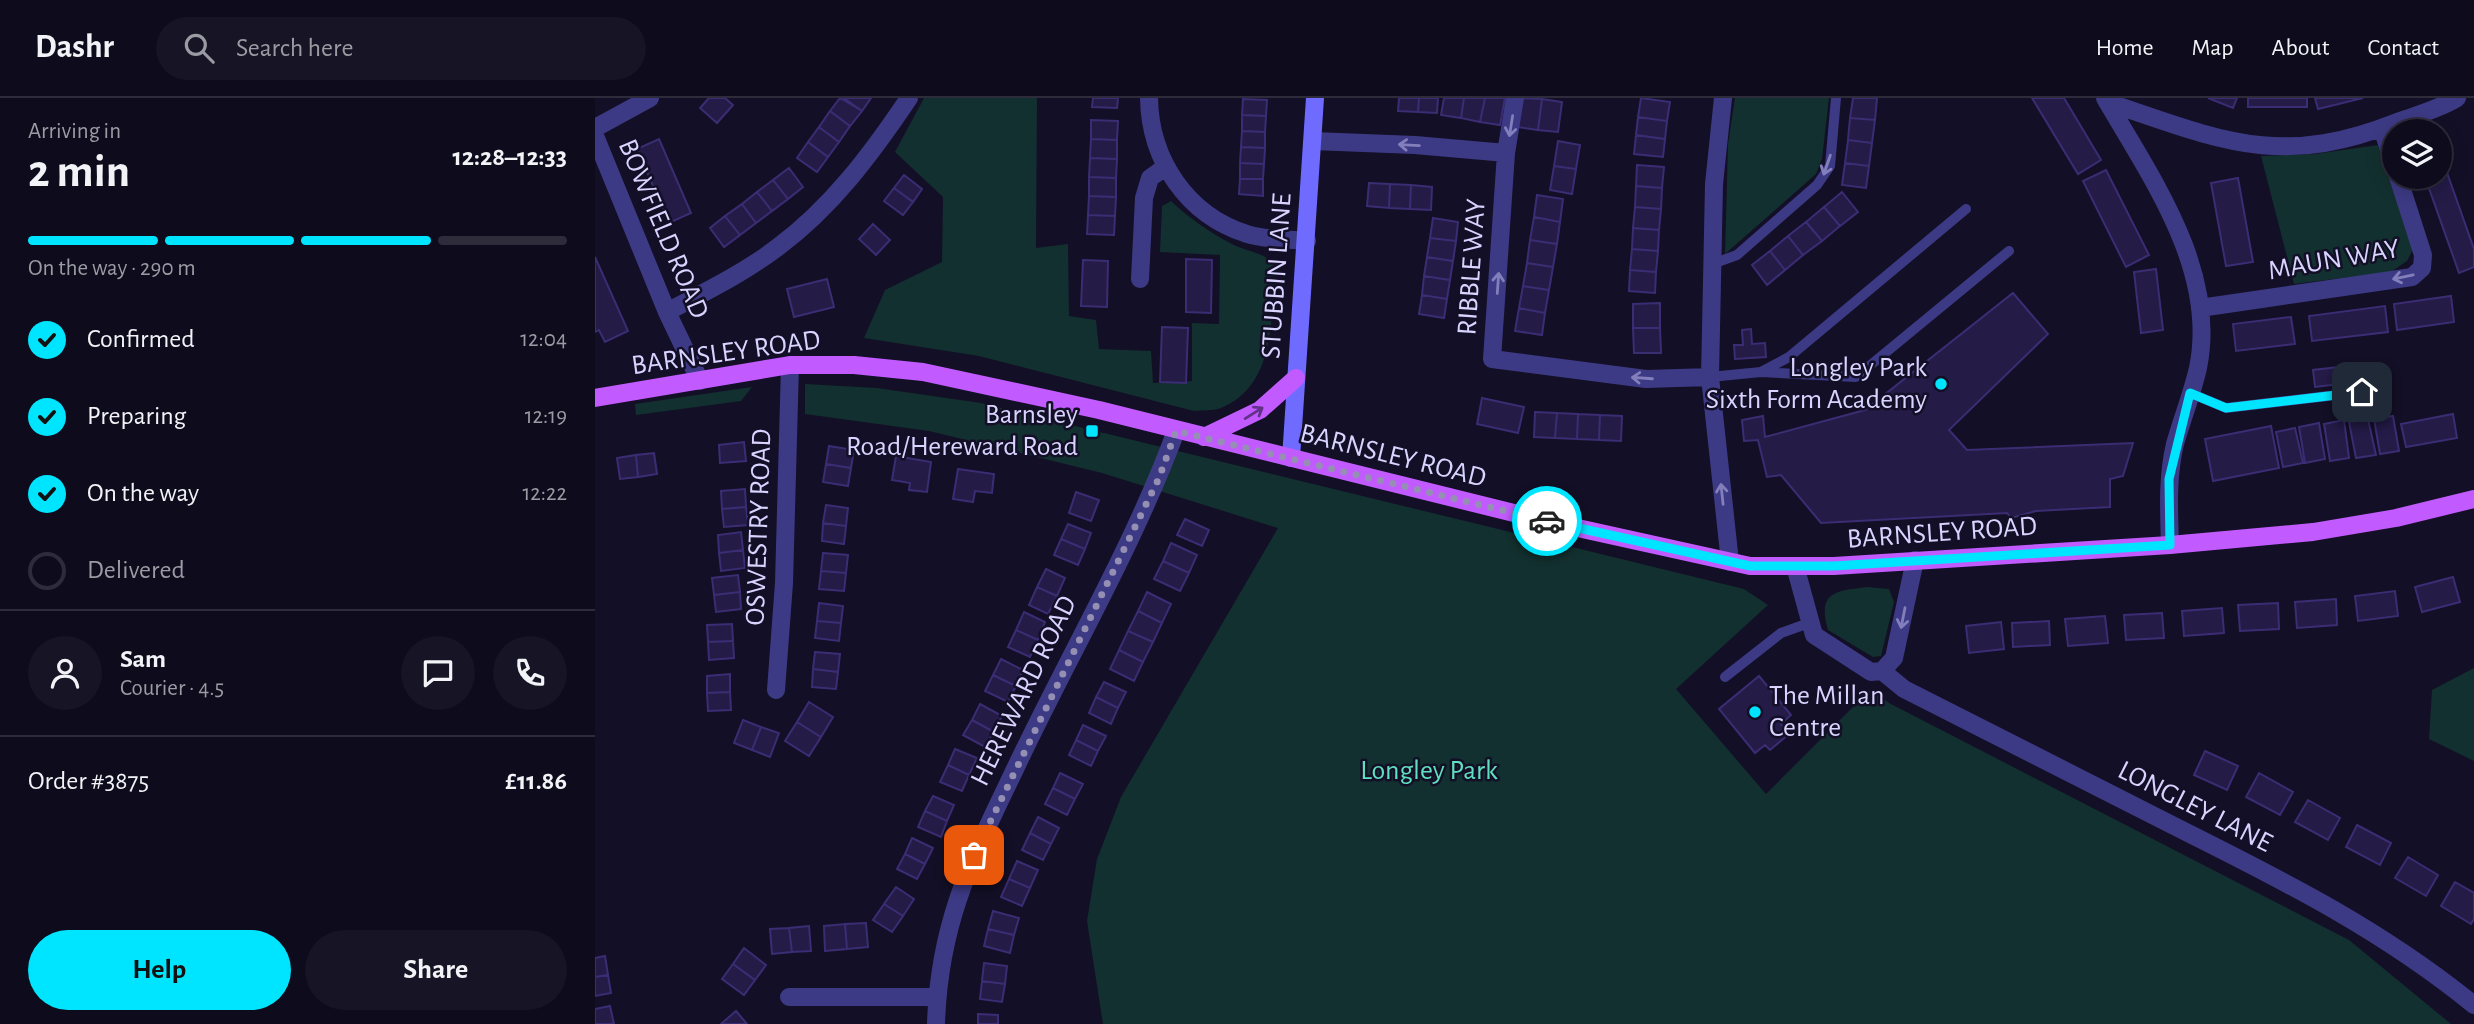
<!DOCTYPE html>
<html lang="en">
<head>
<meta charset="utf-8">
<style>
  :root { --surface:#0e0b1c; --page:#171425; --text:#f1f3f6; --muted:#9b9ba3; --line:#2e2b3b; --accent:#00e5ff }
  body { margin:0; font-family:"Alegreya Sans",sans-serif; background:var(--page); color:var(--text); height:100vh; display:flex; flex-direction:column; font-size:26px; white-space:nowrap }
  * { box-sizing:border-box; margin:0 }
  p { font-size:23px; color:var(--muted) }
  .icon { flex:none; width:38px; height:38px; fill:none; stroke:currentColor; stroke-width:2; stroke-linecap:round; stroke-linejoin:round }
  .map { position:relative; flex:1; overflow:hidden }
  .side { display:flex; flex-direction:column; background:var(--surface); width:595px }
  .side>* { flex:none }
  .tools { position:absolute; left:1787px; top:21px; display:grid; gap:14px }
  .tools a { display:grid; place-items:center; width:70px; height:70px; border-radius:50%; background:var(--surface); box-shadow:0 4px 18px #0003,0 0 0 2px var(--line); font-size:35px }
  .pin { position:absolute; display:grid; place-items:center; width:60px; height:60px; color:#fff; margin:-30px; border-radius:14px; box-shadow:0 4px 10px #0006 }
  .courier { position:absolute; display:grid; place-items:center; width:70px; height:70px; margin:-35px; border:5px solid #00e5ff; border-radius:50%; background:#fff; color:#222; box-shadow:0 2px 9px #0007 }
  .headline em { font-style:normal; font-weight:700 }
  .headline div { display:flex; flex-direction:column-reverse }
  .headline { display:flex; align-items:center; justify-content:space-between; height:119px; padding:0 28px }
  h1 { font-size:46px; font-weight:700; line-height:52px }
  .bar { display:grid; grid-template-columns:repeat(4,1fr); gap:10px 7px; align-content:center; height:84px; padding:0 28px }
  .bar i { height:9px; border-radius:5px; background:var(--line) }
  .bar .active { background:var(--accent) }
  .bar p { grid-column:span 4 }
  .line { display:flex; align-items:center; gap:18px; padding:0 28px; border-top:2px solid var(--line) }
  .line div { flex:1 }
  .round { display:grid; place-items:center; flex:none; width:74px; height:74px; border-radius:37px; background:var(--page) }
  ol { padding:0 28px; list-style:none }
  li { display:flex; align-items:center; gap:21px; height:77px }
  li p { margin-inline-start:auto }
  li .icon { padding:7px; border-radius:50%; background:var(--accent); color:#111; stroke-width:4 }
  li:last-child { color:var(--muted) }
  li i { width:38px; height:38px; border:4px solid var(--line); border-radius:50% }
  .action { display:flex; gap:14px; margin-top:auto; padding:14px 28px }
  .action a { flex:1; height:80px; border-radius:42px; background:var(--accent); color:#111; font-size:28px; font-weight:700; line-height:80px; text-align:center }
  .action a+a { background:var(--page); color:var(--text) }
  header { display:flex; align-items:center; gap:42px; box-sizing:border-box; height:98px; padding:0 35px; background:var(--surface); border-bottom:2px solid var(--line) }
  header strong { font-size:33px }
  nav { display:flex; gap:38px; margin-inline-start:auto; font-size:24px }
  .search { width:490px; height:63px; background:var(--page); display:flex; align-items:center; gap:18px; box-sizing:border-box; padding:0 24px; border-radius:38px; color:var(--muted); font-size:26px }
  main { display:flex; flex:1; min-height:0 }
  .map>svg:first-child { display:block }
  .green { fill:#12302f }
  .building { fill:#241b47; stroke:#3b2d73; stroke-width:2 }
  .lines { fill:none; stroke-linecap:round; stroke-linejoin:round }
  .service { stroke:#3d3a85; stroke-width:10 }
  .minor { stroke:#3d3a85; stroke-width:18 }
  .tertiary { stroke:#3d3a85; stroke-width:18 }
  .secondary { stroke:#6f6bff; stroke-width:18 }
  .primary { stroke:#c25bff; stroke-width:18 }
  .oneway { stroke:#837fbc }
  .oneway2 { stroke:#623188 }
  .done { stroke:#948fb3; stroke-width:7; stroke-dasharray:0 12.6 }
  .route { stroke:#00e5ff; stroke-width:9 }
  .poi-dot { fill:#00e5ff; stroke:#130f26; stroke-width:2.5 }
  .labels { text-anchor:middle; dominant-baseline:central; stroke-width:5; stroke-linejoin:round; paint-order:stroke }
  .street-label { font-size:28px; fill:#d9d4ff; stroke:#130f26 }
  .poi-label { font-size:28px; fill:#d9d4ff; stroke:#130f26; text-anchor:end }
  .park-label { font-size:28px; fill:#5fe0c0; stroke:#130f26 }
</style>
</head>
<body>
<header>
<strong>Dashr</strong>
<div class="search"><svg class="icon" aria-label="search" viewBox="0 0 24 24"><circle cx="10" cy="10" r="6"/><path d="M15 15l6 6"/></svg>Search here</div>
<nav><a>Home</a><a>Map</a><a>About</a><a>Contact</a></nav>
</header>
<main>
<section class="side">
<div class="headline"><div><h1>2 min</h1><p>Arriving in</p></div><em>12:28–12:33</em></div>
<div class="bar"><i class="active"></i><i class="active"></i><i class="active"></i><i></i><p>On the way · 290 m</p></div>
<ol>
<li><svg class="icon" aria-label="check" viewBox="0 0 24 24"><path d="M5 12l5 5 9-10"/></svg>Confirmed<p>12:04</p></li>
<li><svg class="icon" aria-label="check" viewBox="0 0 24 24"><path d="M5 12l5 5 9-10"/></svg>Preparing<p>12:19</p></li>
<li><svg class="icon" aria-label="check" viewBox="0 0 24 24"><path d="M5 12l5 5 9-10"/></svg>On the way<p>12:22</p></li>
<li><i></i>Delivered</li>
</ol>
<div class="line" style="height:126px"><a class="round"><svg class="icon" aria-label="person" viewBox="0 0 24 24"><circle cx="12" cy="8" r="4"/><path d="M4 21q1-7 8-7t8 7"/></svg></a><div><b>Sam</b><p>Courier · 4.5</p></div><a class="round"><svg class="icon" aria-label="chat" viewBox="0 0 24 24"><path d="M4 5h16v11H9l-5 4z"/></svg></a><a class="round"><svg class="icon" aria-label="phone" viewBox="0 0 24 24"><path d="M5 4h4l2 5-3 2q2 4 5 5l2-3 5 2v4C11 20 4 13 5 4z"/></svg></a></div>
<div class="line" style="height:91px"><div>Order #3875</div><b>£11.86</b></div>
<div class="action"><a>Help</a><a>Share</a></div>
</section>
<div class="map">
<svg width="1879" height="926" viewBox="0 0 1879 926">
  <rect width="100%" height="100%" fill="#130f26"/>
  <path class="green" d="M329 0H442L441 150 473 146 474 218 501 222 504 251 556 253 558 285 597 283V225L624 226 625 157 565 154 567 108 576 103C594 120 614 134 635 145 651 154 668 153 680 167 676 217 682 287 626 310 619 313 607 312 599 313L384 258 269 240 290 192 347 164 348 99 300 54Z
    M1140 0H1234L1227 61 1221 76 1130 156 1133 46Z
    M1783 47 1818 151 1812 163 1796 174 1699 186 1666 58 1720 56Z
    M210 286 282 290 386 305 1149 491 1173 507 1081 591 1171 696 1276 591 1294 605 1754 842 1856 926H508L492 823 502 761 526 699 683 430 507 375 334 333 210 316Z
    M157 289 146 303 41 317 40 306Z
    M1272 489 1294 491 1299 504 1286 558 1278 559 1233 532C1222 494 1240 493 1272 489Z
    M1879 570V663L1834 641 1837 592Z"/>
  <path class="building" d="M114 0H130L138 7 122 25 105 10Z
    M245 0 267 13 255 28 235 13Z
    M249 0H276L267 13Z
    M498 0H523L522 10 497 9Z
    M804 0H824L823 14 803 13Z
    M824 0H843L842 15 823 14Z
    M849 0H869L866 20 846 17Z
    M869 0H890L885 24 866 20Z
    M890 0H910L905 27 885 24Z
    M926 0 947 1 943 32 922 29Z
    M1046 0 1075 4 1072 23 1043 19Z
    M1258 0H1282L1280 22 1255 20Z
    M1437 0H1469L1506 62 1483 76Z
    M1613 0H1642L1638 10Z
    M1653 0H1712V9H1653Z
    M1720 0H1768L1723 11Z
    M648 1 672 2 671 18 647 17Z
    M947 1 967 4 963 34 943 32Z
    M235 13 255 28 244 44 224 29Z
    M647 17 671 18 670 34 647 33Z
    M1043 19 1072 23 1070 41 1041 37Z
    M1255 20 1280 22 1277 45 1253 42Z
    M496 22 523 23 522 42 496 41Z
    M224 29 244 44 233 59 213 44Z
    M647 33 670 34V50L646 49Z
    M1041 37 1070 41 1068 59 1039 56Z
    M64 41 96 115 74 125 42 51Z
    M496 41 522 42V61L495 60Z
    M1253 42 1277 45 1274 68 1250 65Z
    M963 43 985 47 981 71 959 68Z
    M213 44 233 59 222 74 202 60Z
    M646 49 670 50 669 66 645 65Z
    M1844 52 1879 151V169L1864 175 1830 79H1844Z
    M495 60 522 61 521 80 494 79Z
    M645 65 669 66 668 81H645Z
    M1250 65 1274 68 1271 90 1247 87Z
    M1042 67 1069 69 1067 90 1041 88Z
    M959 68 981 71 977 96 955 92Z
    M194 70 208 89 193 101 178 82Z
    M1511 72 1554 157 1531 169 1488 83Z
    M309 77 327 91 318 104 299 90Z
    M494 79 521 80V99L494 98Z
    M1643 80 1658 164 1631 168 1616 85Z
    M645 81H668V98L644 96Z
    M178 82 193 101 177 113 162 94Z
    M774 85 795 86 794 110 772 108Z
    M795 86 816 87 815 111 794 110Z
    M816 87 837 89 836 112 815 111Z
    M1041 88 1067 90 1066 111 1040 109Z
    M299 90 318 104 308 117 289 103Z
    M162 94 177 113 161 125 147 106Z
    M1247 94 1263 114 1245 128 1229 109Z
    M942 97 968 101 965 124 939 119Z
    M494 98 521 99 520 118 493 117Z
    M147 106 161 125 145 137 130 118Z
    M1040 109 1066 111 1064 132 1038 130Z
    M1229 109 1245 128 1227 143 1211 124Z
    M493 117 520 118 519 137 492 136Z
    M130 118 145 137 129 149 115 130Z
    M939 119 965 124 962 146 935 142Z
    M838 120 863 124 861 143 835 140Z
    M1211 124 1227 143 1208 157 1193 138Z
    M278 126 295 142 281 157 264 141Z
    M1038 130 1064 132 1063 153 1037 151Z
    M1193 138 1208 157 1190 172 1175 153Z
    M835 140 861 143 858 163 832 159Z
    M935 142 962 146 958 169 932 165Z
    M1037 151 1063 153 1061 174 1035 172Z
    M1175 153 1190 172 1172 187 1157 167Z
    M0 159 33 233 10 244 4 232 0 234Z
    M832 159 858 163 855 182 829 178Z
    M591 161 617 162 616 215 591 214Z
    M488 162 513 163 512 209 486 208Z
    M932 165 958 169 954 192 928 188Z
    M1561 171 1568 232 1546 235 1539 174Z
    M1035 172 1061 174 1060 195 1034 193Z
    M829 178 855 182 852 201 827 197Z
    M232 181 239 209 199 219 192 191Z
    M928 188 954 192 950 215 924 210Z
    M1418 195 1453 236 1354 332 1372 352 1538 345 1528 378 1515 381V409L1441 413 1416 420 1412 415 1226 425 1186 377 1172 379 1163 342 1149 343 1147 322 1168 318 1170 339 1270 312Z
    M827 197 852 201 849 220 824 216Z
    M1856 198 1859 224 1802 232 1799 206Z
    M1065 205V230H1038V206Z
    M1790 208 1793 234 1717 243 1714 218Z
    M924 210 950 215 947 237 920 233Z
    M1696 219 1700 246 1641 253 1638 226Z
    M567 229 593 230 591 285 565 284Z
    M1038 230H1065L1066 255H1039Z
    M1156 231 1157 246 1170 245 1171 259 1140 261 1139 247H1148L1147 232Z
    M1770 266 1771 283 1720 289 1718 272Z
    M887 300 929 309 923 335 882 326Z
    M940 314 962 315 960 340 939 339Z
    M962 315 983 316 982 341 960 340Z
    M983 316 1005 317 1004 342 982 341Z
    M1858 316 1862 340 1811 349 1806 326Z
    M1005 317 1027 318 1026 343 1004 342Z
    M1798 318 1804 353 1785 356 1779 321Z
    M1773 321 1781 357 1761 360 1754 324Z
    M1749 322 1754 360 1735 363 1729 326Z
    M1724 325 1730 361 1710 365 1704 329Z
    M1676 328 1684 370 1618 383 1610 341Z
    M1700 330 1708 365 1688 369 1681 334Z
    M149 344 151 363 125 365 124 347Z
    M234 348 259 352 256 370 231 366Z
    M59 355 62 376 43 379 41 357Z
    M41 357 43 379 25 381 22 360Z
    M301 358 336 364 332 394 314 392 315 385 297 382Z
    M231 366 256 370 253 388 228 384Z
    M363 371 399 376 397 395 380 393 378 404 358 401Z
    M150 391 151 409 127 411 126 393Z
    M481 394 504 402 496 423 474 415Z
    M231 407 253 410 251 428 228 425Z
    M151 409 153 427 129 429 127 411Z
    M590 421 614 432 607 448 582 437Z
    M228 425 251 428 249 446 227 443Z
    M473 426 496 435 490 451 466 441Z
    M146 434 148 452 124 455 123 437Z
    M466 441 490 451 483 467 459 457Z
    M576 445 602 457 594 475 568 463Z
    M148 452 150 470 126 473 124 455Z
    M228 455 253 457 251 475 226 473Z
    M568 463 594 475 585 493 559 481Z
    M451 471 470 480 462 498 442 489Z
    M226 473 251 475 249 493 224 491Z
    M143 477 145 494 119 497 117 480Z
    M1858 479 1865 504 1827 514 1820 489Z
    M442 489 462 498 453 516 434 507Z
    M1800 493 1803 518 1763 523 1760 498Z
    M145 494 146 511 121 514 119 497Z
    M552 494 576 506 567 525 543 513Z
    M1741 501 1742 527 1702 530 1700 504Z
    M224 505 248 508 246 525 222 523Z
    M1683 505 1684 531 1645 533 1643 507Z
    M1627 510 1629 535 1589 538 1587 513Z
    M543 513 567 525 558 544 533 533Z
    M429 514 450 524 443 542 421 532Z
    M1567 515 1569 540 1531 542 1529 517Z
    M1510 518 1513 545 1473 548 1470 521Z
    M222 523 246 525 244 543 220 540Z
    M1454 523 1455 547 1418 549 1417 525Z
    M1406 524 1409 551 1374 555 1371 528Z
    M137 526 138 543 113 544 112 527Z
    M421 532 443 542 435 559 413 549Z
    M533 533 558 544 548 564 524 552Z
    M138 543 139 560 114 562 113 544Z
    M524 552 548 564 539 583 515 571Z
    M220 554 245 556 243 574 218 571Z
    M406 561 428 572 421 588 398 577Z
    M218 571 243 574 241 591 217 589Z
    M135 576V594L112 595V578Z
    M398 577 421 588 413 604 390 593Z
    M1164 578 1196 617 1186 626 1194 636 1175 652 1170 647 1160 655 1124 611Z
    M509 584 531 594 523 610 501 599Z
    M135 594 136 612 113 613 112 595Z
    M501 599 523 610 516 626 494 615Z
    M214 604 238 619 226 639 202 624Z
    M385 606 407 618 399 634 377 622Z
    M148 622 166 629 157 652 139 645Z
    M377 622 399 634 390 649 368 637Z
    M202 624 226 639 214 658 190 643Z
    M488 627 511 638 503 653 481 642Z
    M166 629 184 635 175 659 157 652Z
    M481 642 503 653 496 668 474 657Z
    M360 651 382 660 374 677 353 667Z
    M1610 653 1643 668 1632 692 1599 677Z
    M353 667 374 677 367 693 345 684Z
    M465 675 488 686 480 701 458 690Z
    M1664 675 1698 694 1685 717 1651 699Z
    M458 690 480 701 472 717 450 706Z
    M338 698 359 707 352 723 330 713Z
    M1713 702 1745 720 1733 742 1700 724Z
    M330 713 352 723 346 739 323 729Z
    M443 719 464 730 456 746 435 735Z
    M1762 727 1796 745 1785 767 1751 749Z
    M435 735 456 746 448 762 427 752Z
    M317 740 338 750 330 766 310 756Z
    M310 756 330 766 322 781 302 771Z
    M1813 759 1843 777 1831 798 1800 780Z
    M422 763 443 772 435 790 414 781Z
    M414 781 435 790 427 808 406 799Z
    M1860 784 1879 795V821L1876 826 1846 808Z
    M301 789 319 801 308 818 289 806Z
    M289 806 308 818 297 834 278 822Z
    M398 813 424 820 419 837 393 831Z
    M271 825 273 849 252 851 250 826Z
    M250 826 252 851 230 853 229 828Z
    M214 828 216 853 197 854 194 830Z
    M194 830 197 854 177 856 175 831Z
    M393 831 419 837 415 855 389 848Z
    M149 850 171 867 160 882 138 866Z
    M10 858 13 877 0 879V860Z
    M389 865 412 868 410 886 387 883Z
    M138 866 160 882 149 897 127 881Z
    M13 877 16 895 0 898V879Z
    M387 883 410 886 407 904 385 901Z
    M15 908 19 926H0V911Z
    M141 913 152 926H126Z
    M383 916 403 917V926H383Z"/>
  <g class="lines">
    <path class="service" d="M1117 166 1142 157 1222 87 1235 68 1241 0
      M1166 274 1194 259 1371 111
      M1115 279 1166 274 1261 279 1414 153
      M1595 295 1631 310 1792 291
      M1130 579 1186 535 1214 525"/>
    <path class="minor" d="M554 0C555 62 592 117 652 136 671 142 693 141 712 143
      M1128 0 1119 86 1115 279 1135 464
      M1510 0C1556 80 1623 172 1603 270 1597 296 1587 321 1580 346 1572 379 1574 413 1575 447
      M1512 4C1625 42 1684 71 1802 24 1822 17 1844 11 1862 0
      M0 30 55 0
      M1787 30 1799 67
      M0 38 72 214 105 283
      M718 43 820 47 911 55 897 261 1051 281 1115 279
      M911 55 920 0
      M545 181 549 100 555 80 569 70
      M1605 210 1817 179 1827 170 1828 157 1803 79
      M72 214C110 194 149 175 183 149 237 109 277 55 314 0
      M181 592 189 485 195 267
      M194 899H342
      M341 926C344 823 378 759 421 669 474 557 538 449 581 333"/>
    <path class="tertiary" d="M1200 468 1219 537 1276 574 1287 573 1309 591C1402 638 1495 685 1589 733 1693 785 1788 833 1879 907
      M1287 573 1299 560 1320 462"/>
    <path class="secondary" d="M696 360 720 0"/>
    <path class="primary" d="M0 300 195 267H259L328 274 504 312 951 423 1155 468H1239L1575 447 1718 434 1801 420 1879 401
      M609 339 665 312 701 280"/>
  </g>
  <defs><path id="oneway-shaft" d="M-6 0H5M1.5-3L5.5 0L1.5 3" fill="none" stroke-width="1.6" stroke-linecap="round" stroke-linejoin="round" transform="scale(1.75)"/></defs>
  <g class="oneway">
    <use href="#oneway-shaft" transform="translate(916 28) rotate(99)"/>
    <use href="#oneway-shaft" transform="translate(814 47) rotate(-177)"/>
    <use href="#oneway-shaft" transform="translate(1232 67) rotate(109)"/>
    <use href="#oneway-shaft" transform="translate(1808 179) rotate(168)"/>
    <use href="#oneway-shaft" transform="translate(903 185) rotate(-86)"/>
    <use href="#oneway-shaft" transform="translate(1047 280) rotate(-176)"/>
    <use href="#oneway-shaft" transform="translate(1127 396) rotate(-96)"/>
    <use href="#oneway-shaft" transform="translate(1308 520) rotate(101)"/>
  </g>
  <use class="oneway2" href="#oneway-shaft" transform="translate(659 315) rotate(-32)"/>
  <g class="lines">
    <path class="done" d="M379 757 564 380 581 333 952 423"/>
    <path class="route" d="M952 423 1155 468H1239L1575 447 1574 381 1595 295 1631 310 1767 294"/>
  </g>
  <g class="poi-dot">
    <circle cx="1346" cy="286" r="7"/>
    <rect x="490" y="326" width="14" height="14" rx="3.5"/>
    <circle cx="1160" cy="614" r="7"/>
  </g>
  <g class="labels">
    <g class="street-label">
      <text transform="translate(68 131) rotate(67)">BOWFIELD ROAD</text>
      <text transform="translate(1739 162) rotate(-10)">MAUN WAY</text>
      <text transform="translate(877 169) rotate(-86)">RIBBLE WAY</text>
      <text transform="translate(682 178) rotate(-86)">STUBBIN LANE</text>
      <text transform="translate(131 255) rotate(-8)">BARNSLEY ROAD</text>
      <text transform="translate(798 358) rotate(14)">BARNSLEY ROAD</text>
      <text transform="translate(164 429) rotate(-88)">OSWESTRY ROAD</text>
      <text transform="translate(1347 435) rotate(-4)">BARNSLEY ROAD</text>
      <text transform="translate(429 593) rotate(-64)">HEREWARD ROAD</text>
      <text transform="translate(1600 709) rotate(27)">LONGLEY LANE</text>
    </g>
    <g class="poi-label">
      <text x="1332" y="270">Longley Park<tspan x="1332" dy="32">Sixth Form Academy</tspan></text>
      <text x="483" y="317">Barnsley<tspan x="483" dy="32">Road/Hereward Road</tspan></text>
      <text x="1174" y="598" text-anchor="start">The Millan<tspan x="1174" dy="32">Centre</tspan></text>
    </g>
    <g class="park-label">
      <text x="834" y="673">Longley Park</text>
    </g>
  </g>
</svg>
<div class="tools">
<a><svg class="icon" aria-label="layers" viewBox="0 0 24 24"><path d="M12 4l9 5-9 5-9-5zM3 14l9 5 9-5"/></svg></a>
</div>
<div class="pin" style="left:379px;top:757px;background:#ea580c"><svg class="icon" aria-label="bag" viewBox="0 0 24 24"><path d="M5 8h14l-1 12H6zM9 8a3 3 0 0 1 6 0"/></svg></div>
<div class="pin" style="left:1767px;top:294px;background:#1f2937"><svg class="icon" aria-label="home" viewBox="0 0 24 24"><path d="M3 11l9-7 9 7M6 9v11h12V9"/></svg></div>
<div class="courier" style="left:952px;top:423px"><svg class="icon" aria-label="car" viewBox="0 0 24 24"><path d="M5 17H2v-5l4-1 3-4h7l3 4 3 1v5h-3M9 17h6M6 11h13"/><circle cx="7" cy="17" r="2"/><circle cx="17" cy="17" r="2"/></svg></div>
</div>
</main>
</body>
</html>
